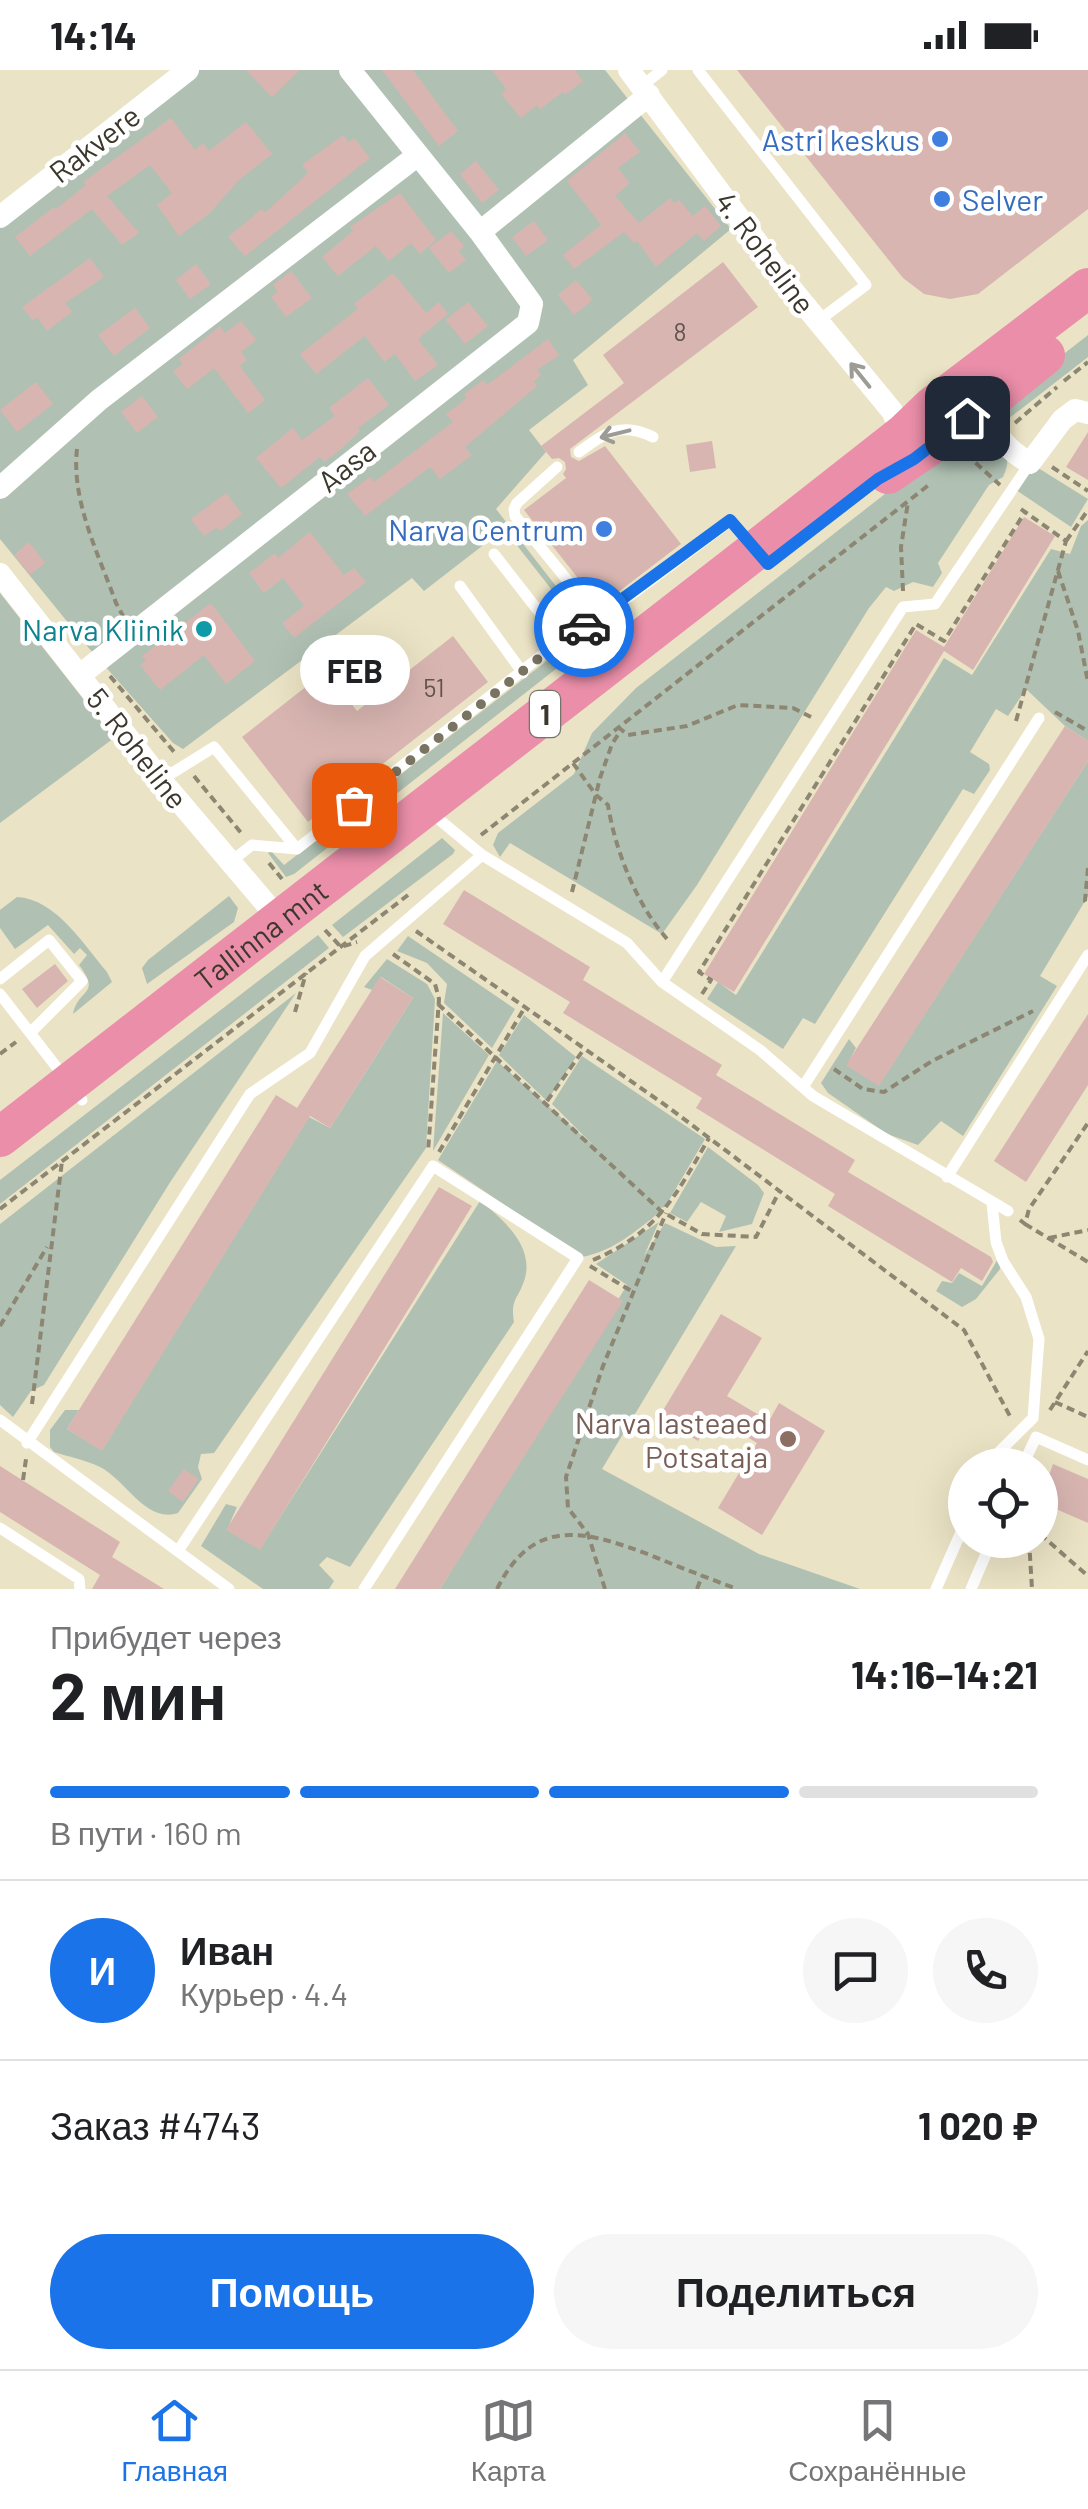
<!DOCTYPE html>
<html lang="ru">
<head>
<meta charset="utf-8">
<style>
  :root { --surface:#fff; --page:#f6f6f6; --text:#202124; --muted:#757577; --line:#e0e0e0; --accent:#1a73e8 }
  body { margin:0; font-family:Barlow,sans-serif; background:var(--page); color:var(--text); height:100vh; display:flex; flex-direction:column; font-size:38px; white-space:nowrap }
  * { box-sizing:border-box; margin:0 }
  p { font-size:32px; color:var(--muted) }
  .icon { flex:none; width:55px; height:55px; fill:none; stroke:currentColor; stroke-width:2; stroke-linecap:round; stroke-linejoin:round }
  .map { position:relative; height:1519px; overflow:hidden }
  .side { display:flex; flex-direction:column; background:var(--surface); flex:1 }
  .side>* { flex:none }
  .fabs { position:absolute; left:948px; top:1378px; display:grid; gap:20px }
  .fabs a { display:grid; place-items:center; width:110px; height:110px; border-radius:50%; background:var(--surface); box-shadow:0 10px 40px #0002; font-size:50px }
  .pin { position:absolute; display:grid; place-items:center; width:85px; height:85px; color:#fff; margin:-42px; border-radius:20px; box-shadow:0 5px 15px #0006 }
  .courier { position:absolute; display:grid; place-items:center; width:100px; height:100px; margin:-50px; border:8px solid #1a73e8; border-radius:50%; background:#fff; color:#222; box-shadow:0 2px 12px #0007 }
  .bubble { position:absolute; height:70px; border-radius:35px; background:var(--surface); box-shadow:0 10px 40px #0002; font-size:32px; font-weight:700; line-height:70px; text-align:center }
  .overview em { font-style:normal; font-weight:700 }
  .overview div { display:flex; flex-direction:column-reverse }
  .overview { display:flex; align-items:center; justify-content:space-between; height:170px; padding:0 50px }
  h1 { font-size:65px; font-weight:700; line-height:75px }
  .bar { display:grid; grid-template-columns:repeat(4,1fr); gap:15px 10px; align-content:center; height:120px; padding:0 50px }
  .bar i { height:12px; border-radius:8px; background:var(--line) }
  .bar .current { background:var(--accent) }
  .bar p { grid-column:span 4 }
  .line { display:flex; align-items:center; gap:25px; padding:0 50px; border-top:2px solid var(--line) }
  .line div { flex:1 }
  .round { display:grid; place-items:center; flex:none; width:105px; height:105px; border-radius:52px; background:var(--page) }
  .action { display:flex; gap:20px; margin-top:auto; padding:20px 50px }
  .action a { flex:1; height:115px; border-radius:60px; background:var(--accent); color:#fff; font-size:40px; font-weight:700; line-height:115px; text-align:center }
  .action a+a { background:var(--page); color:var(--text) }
  .status { display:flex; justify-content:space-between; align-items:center; height:70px; padding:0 50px; background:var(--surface); direction:ltr }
  .status svg { height:28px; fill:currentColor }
  .menu { display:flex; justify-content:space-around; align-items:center; height:140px; border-top:2px solid var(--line); background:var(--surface); font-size:28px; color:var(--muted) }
  .menu a { display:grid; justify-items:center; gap:5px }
  .menu .current { color:var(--accent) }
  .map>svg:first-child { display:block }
  .green { fill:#b0c1b3 }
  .building { fill:#d8b5b1 }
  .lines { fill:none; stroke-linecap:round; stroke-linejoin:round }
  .path { stroke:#8c8672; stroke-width:4; stroke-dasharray:8 5; stroke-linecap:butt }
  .lane { stroke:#fff; stroke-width:11 }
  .street { stroke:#fff; stroke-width:22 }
  .highway { stroke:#ea8ea9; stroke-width:40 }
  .oneway { stroke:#9d9b95 }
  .done { stroke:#797361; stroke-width:10; stroke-dasharray:0 18 }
  .route { stroke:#1a73e8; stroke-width:12 }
  .shop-dot { fill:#3f7fe0; stroke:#fff; stroke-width:4 }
  .culture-dot { fill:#0f9aa8; stroke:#fff; stroke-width:4 }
  .education-dot { fill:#8d6e63; stroke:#fff; stroke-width:4 }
  .labels { text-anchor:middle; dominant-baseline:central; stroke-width:9; stroke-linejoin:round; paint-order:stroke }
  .number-label { font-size:25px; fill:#62564c }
  .shield { fill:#fff; stroke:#76736b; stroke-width:2.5 }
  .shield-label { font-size:28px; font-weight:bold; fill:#3b372b }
  .shop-label { font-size:30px; fill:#366cbe; stroke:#fff; text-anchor:end }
  .street-label { font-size:30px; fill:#3b372b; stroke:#fff }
  .culture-label { font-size:30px; fill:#0d838f; stroke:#fff; text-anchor:end }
  .education-label { font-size:30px; fill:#785e54; stroke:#fff; text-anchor:end }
</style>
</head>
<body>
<div class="status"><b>14:14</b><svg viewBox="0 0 49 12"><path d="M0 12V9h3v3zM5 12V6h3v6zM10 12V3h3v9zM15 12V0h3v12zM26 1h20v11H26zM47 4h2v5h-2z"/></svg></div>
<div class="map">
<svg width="1088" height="1519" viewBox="0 0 1088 1519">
  <rect width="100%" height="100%" fill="#ebe3c5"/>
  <path class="green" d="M190 0H605L731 159 573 290 588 315 529 360 546 382 496 439 573 538 570 543 504 459 424 521 412 508 183 679 173 673 87 576 0 469V146Z
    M1088 265V287L1003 353 996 343 1001 333Z
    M967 360C980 362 1002 377 1007 391 1008 395 1005 403 1003 407L989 415 938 493 942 503 933 517 913 512 894 521 886 517 869 538 697 815 662 864 510 773 500 787 493 775 498 763 574 704 592 663 636 618Z
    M1035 396 1088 429 1071 457 1016 420Z
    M1088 450V671L1065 656 1026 619 1008 646 996 639 970 682 989 694 990 700 974 724 963 719 815 954 803 948 783 979 707 929 718 912 736 925 944 588 972 605 1051 479 1070 484 1081 456Z
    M0 523 114 668 0 753Z
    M594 562 589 573 294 804 286 807 268 783 271 781 284 795 562 579Z
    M1088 691V826L1040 906 1057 916 963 1066 941 1051 918 1075 887 1064 828 1023 821 1013 849 969 856 978 847 995 879 1015Z
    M442 768 455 780 453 784 343 867 332 855Z
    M229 826 238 838 234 852 147 914 142 898 148 890Z
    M17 827C56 829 83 874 107 902L112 912 73 944C78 918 102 925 79 895L87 885 80 878 74 884 48 855 15 879 0 858V840Z
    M318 865 329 878 0 1134V1110Z
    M408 866 515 939 492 978 444 933 447 914 427 893 397 881Z
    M387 889 427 914 435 929 426 1078 214 1383 201 1384 198 1397 202 1409 178 1443C146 1454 125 1409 100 1397 86 1390 69 1387 54 1382L50 1377V1360L65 1340H79L67 1359 102 1380 309 1047 330 1058 413 928 381 907 372 920 364 917Z
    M296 923 169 1114 44 1315 31 1321 13 1347 0 1335V1154Z
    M443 943 489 985 433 1081Z
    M524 945 576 987 547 1031 499 985Z
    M582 986 705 1069 665 1137 660 1138 661 1141C636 1161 614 1181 582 1187L438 1090 497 991 594 1076 552 1034Z
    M708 1077 758 1115 764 1123 752 1154 719 1162 726 1146 701 1132 687 1152 670 1143Z
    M480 1131C502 1148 534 1176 525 1208 519 1229 510 1228 514 1252L350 1497 327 1487 319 1495 334 1511 329 1519H263L201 1476 226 1434 237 1437 227 1460 260 1479Z
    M659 1152 644 1186 665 1153 716 1177 736 1176 602 1399 759 1484 860 1519H440L627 1215 596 1194Z
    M999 1187 1000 1199 976 1229 962 1237 936 1221 942 1211 952 1213 959 1203 982 1216Z"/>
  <path class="building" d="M246 0H300L272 27Z
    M382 0H413L458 61 439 76Z
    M492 0H575L583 11 565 25 563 22 540 39 537 35 521 48 501 24 507 20Z
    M737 0H1088V139L978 224 950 229 924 224 903 208Z
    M171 48 195 80 203 73 209 81 246 52 272 84 239 110 209 144 179 166 157 135 172 123 150 95 107 126 139 163 122 175 92 139 30 186 15 167 54 137 56 139 86 115 83 112Z
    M625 63 640 82 618 98 630 113 615 126 639 153 670 128 674 133 679 130 693 146 705 136 721 156 704 171 697 163 656 197 637 171 634 173 624 162 574 199 563 185 601 155 567 111Z
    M343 65 349 72 354 68 370 88 245 186 228 167 262 139 265 143 308 103 302 95Z
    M476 91 499 120 482 133 460 104Z
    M400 123 436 170 420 184 411 173 389 191 376 176 338 206 322 187 353 161 350 157Z
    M534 151 548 170 526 186 512 167Z
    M451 161 464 176 459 181 466 190 449 203 429 178Z
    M90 188 104 207 65 233 72 242 47 261 37 247 33 251 22 237Z
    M723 192 758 237 570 379 571 387 579 391 605 376 681 474 600 536 524 440 566 408 563 404 566 399 565 392 559 388 552 389 541 376 624 313 603 285Z
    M196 194 211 214 190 229 176 210Z
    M291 201 312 228 286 247 271 227 278 221 273 215Z
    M393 203 426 243 439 232 448 244 418 269 438 295 415 311 395 284 384 292 365 266 316 304 300 284 358 239 354 234Z
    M576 210 593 230 574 245 558 225Z
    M468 232 488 256 465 274 446 250Z
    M135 238 150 258 114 286 98 265Z
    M241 251 256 270 241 282 247 290 240 296 265 330 248 343 214 298 187 319 173 301 183 294 179 289 220 256 225 263Z
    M548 269 559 285 537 300 541 305 534 311 537 316 465 377 472 385 440 409 430 397 365 446 363 443 347 424 370 407 374 412 453 352 446 344 467 328 464 324 483 310 487 315Z
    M368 308 389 335 358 358 360 361 339 381 324 392 320 387 281 418 256 388 293 358 302 370 335 346 329 338Z
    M36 312 53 334 17 362 0 340Z
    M142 326 158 347 137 363 121 342Z
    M1088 362V410L1066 397Z
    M712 371 716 398 690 402 686 375Z
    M226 423 242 444 220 461 217 457 204 466 191 449Z
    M1024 447 1055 466 973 600 944 581 734 922 704 904 916 560 944 577Z
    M310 462 344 505 354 498 366 512 294 568 282 553 304 536 283 508 264 523 249 503 275 483 278 488Z
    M29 472 45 493 30 505 14 485Z
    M211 533 255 591 226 614 204 585 160 620 140 595 146 591 142 586Z
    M453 566 488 612 308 752 242 667 326 601 357 641Z
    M1065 656 1088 671V691L879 1016 846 995Z
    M464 820 590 897 583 910 722 995 716 1005 855 1090 848 1102 991 1187 993 1192 982 1211 961 1198 952 1212 828 1136 835 1124 696 1038 702 1028 563 943 570 932 443 854Z
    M55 894 68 911 37 938 22 919Z
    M380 907 413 928 330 1058 297 1038Z
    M1088 944V1015L1026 1112 994 1091Z
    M276 1025 310 1046 102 1381 67 1359Z
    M439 1117 472 1136 260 1480 226 1460Z
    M589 1210 623 1231 440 1519H395Z
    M721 1244 762 1268 727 1326 769 1351 779 1333 825 1361 762 1465 718 1438 757 1373 713 1346 698 1371 659 1347Z
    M1053 1394 1088 1409V1453L1040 1432Z
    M0 1396 120 1472 112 1487 164 1519H92L100 1505 0 1442Z
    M184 1399 199 1409 183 1432 168 1421Z"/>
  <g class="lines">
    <path class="path" d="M1064 311 1088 292
      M1015 353 1057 317
      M77 379C71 431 99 485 116 533L123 546
      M966 384 1000 415
      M1052 397 1088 421
      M1066 471 1088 440
      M1058 501 1078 561 1088 612
      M903 521 901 477 908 432
      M110 606 175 683
      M1055 642 1088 661
      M1016 651 1066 471 1018 437
      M618 657 628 665 687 656 738 635 793 638 811 647
      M573 693 596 725 608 735C615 780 637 836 668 870
      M194 706 242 764
      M481 765 930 414
      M269 793 282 809
      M1088 798 1085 831 1088 835
      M572 822 600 708 612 674 621 660
      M325 860 341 877 357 872
      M416 861 668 1037 964 1260 1012 1350
      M393 884 435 914 439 929 428 1082
      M702 924 711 910 699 902 916 554 944 571 1025 442
      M438 934 661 1141 702 1164 756 1167 780 1120
      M295 942 306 903
      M0 984 16 972
      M834 999 863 1019 884 1022 932 991 1033 941
      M547 1031 584 979
      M439 1082 525 937
      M0 1139 408 825
      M1020 1150 1025 1154 1029 1139 1088 1053
      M1025 1154 1088 1192
      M1049 1168 1088 1160
      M593 1190C658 1163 676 1125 709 1068
      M590 1196 633 1222
      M0 1256 47 1177
      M1055 1332 1088 1347
      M32 1334 62 1091
      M1050 1340 1088 1281
      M23 1410 26 1389
      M1040 1464 1088 1506
      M1029 1470 1032 1519
      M497 1519C534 1445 586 1461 650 1485 679 1497 708 1508 737 1519
      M605 1519 588 1464 568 1438 566 1407 603 1296 666 1143
      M697 1519 702 1506"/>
    <path class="lane" d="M698 0 866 215 818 251
      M642 16 662 0
      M579 382C605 363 622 351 653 367
      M557 397 517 433 514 439 515 446 599 549
      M494 484 561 570
      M460 516 523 603
      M161 710 214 677 297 779
      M430 742 482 785 627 873 662 912 760 980 813 1026 1008 1141
      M229 793 252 775 297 779 561 570 599 549 730 451 752 475
      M0 909 49 870 82 911 31 962
      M662 912 903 537 935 534 1030 393
      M0 924 82 1030
      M803 1017 1039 648
      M947 1107 1088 885
      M0 1350 229 1519
      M27 1373 250 1024 310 983 365 886 482 785
      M991 1395 995 1386 1033 1348 1039 1269 1026 1227 1003 1191 996 1172 992 1133
      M1023 1395 1036 1367 1088 1390
      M0 1458 79 1509 80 1519
      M178 1481 433 1096 578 1188 364 1519
      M936 1519 965 1453
      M971 1519 992 1470"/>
    <path class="street" d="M350 0 480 162 649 25
      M629 0 794 222 892 341 908 373
      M0 147 188 0
      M983 333C994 362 1003 378 1030 393L1062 350 1075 340 1088 343
      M0 418 99 330 418 85
      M0 504 161 710 279 849
      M80 605 528 253 532 234 480 162"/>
    <g class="highway">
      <path d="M888 404 950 362 1045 285"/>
      <path id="s1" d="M0 1067 756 480 905 363 932 337 1088 218"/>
    </g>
  </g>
  <defs><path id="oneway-shaft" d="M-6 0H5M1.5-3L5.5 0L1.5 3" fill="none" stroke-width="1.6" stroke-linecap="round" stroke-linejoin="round" transform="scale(2.5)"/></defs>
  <g class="oneway">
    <use href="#oneway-shaft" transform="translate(860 305) rotate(-129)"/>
    <use href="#oneway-shaft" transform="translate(615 364) rotate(166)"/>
  </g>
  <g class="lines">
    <path class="done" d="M354 735 562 570 584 557"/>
    <path class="route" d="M584 557 730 450 768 494 878 409 914 389 967 348"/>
  </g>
  <g class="shop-dot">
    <circle cx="940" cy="69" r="10"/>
    <circle cx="942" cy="129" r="10"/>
    <circle cx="604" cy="459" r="10"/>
  </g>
  <circle class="culture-dot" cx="204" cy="559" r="10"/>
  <circle class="education-dot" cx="788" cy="1369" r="10"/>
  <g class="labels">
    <g class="number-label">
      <text x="680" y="261">8</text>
      <text x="434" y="617">51</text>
    </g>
    <rect class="shield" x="530" y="621" width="30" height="46" rx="8"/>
    <g class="shield-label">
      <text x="545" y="644">1</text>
    </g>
    <g class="shop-label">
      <text x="920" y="69">Astri keskus</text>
      <text x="962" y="129" text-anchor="start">Selver</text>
      <text x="584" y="459">Narva Centrum</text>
    </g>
    <g class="street-label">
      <text transform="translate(94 73) rotate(-38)">Rakvere</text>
      <text transform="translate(766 182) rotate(53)">4. Roheline</text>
      <text transform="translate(346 395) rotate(-38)">Aasa</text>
      <text transform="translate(138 678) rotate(52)">5. Roheline</text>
      <text stroke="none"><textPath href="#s1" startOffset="330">Tallinna mnt</textPath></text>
    </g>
    <g class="culture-label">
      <text x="184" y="559">Narva Kliinik</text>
    </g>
    <g class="education-label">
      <text x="768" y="1352">Narva lasteaed<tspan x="768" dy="34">Potsataja</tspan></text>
    </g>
  </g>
</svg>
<div class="fabs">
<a><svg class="icon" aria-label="locate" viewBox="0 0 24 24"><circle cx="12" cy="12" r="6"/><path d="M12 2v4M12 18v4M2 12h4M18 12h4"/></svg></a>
</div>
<div class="pin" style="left:354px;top:735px;background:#ea580c"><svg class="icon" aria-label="bag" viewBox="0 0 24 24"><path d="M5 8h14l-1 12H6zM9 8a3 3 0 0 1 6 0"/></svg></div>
<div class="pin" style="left:967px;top:348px;background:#1f2937"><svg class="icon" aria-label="home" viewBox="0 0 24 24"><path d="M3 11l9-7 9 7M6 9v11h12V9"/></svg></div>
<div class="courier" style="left:584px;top:557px"><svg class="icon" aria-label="car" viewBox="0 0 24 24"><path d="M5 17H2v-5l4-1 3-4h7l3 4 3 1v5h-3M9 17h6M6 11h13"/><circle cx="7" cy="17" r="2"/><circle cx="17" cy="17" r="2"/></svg></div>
<div class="bubble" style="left:300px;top:565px;width:110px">FEB</div>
</div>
<section class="side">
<div class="overview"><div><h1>2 мин</h1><p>Прибудет через</p></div><em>14:16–14:21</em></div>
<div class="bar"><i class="current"></i><i class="current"></i><i class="current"></i><i></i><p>В пути · 160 m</p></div>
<div class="line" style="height:180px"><b class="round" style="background:var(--accent);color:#fff">И</b><div><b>Иван</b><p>Курьер · 4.4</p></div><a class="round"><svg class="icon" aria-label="chat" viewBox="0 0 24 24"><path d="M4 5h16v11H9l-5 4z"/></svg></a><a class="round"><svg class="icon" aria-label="phone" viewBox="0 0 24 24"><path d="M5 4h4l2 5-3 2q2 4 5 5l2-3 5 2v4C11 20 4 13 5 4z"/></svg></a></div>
<div class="line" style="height:130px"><div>Заказ #4743</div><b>1 020 ₽</b></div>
<div class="action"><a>Помощь</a><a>Поделиться</a></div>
</section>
<nav class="menu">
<a class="current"><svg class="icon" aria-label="home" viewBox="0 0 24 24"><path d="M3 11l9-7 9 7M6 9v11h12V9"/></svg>Главная</a>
<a><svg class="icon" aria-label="map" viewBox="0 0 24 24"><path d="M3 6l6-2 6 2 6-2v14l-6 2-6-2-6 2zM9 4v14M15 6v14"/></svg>Карта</a>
<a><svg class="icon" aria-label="saved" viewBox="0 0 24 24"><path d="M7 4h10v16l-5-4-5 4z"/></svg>Сохранённые</a>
</nav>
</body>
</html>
